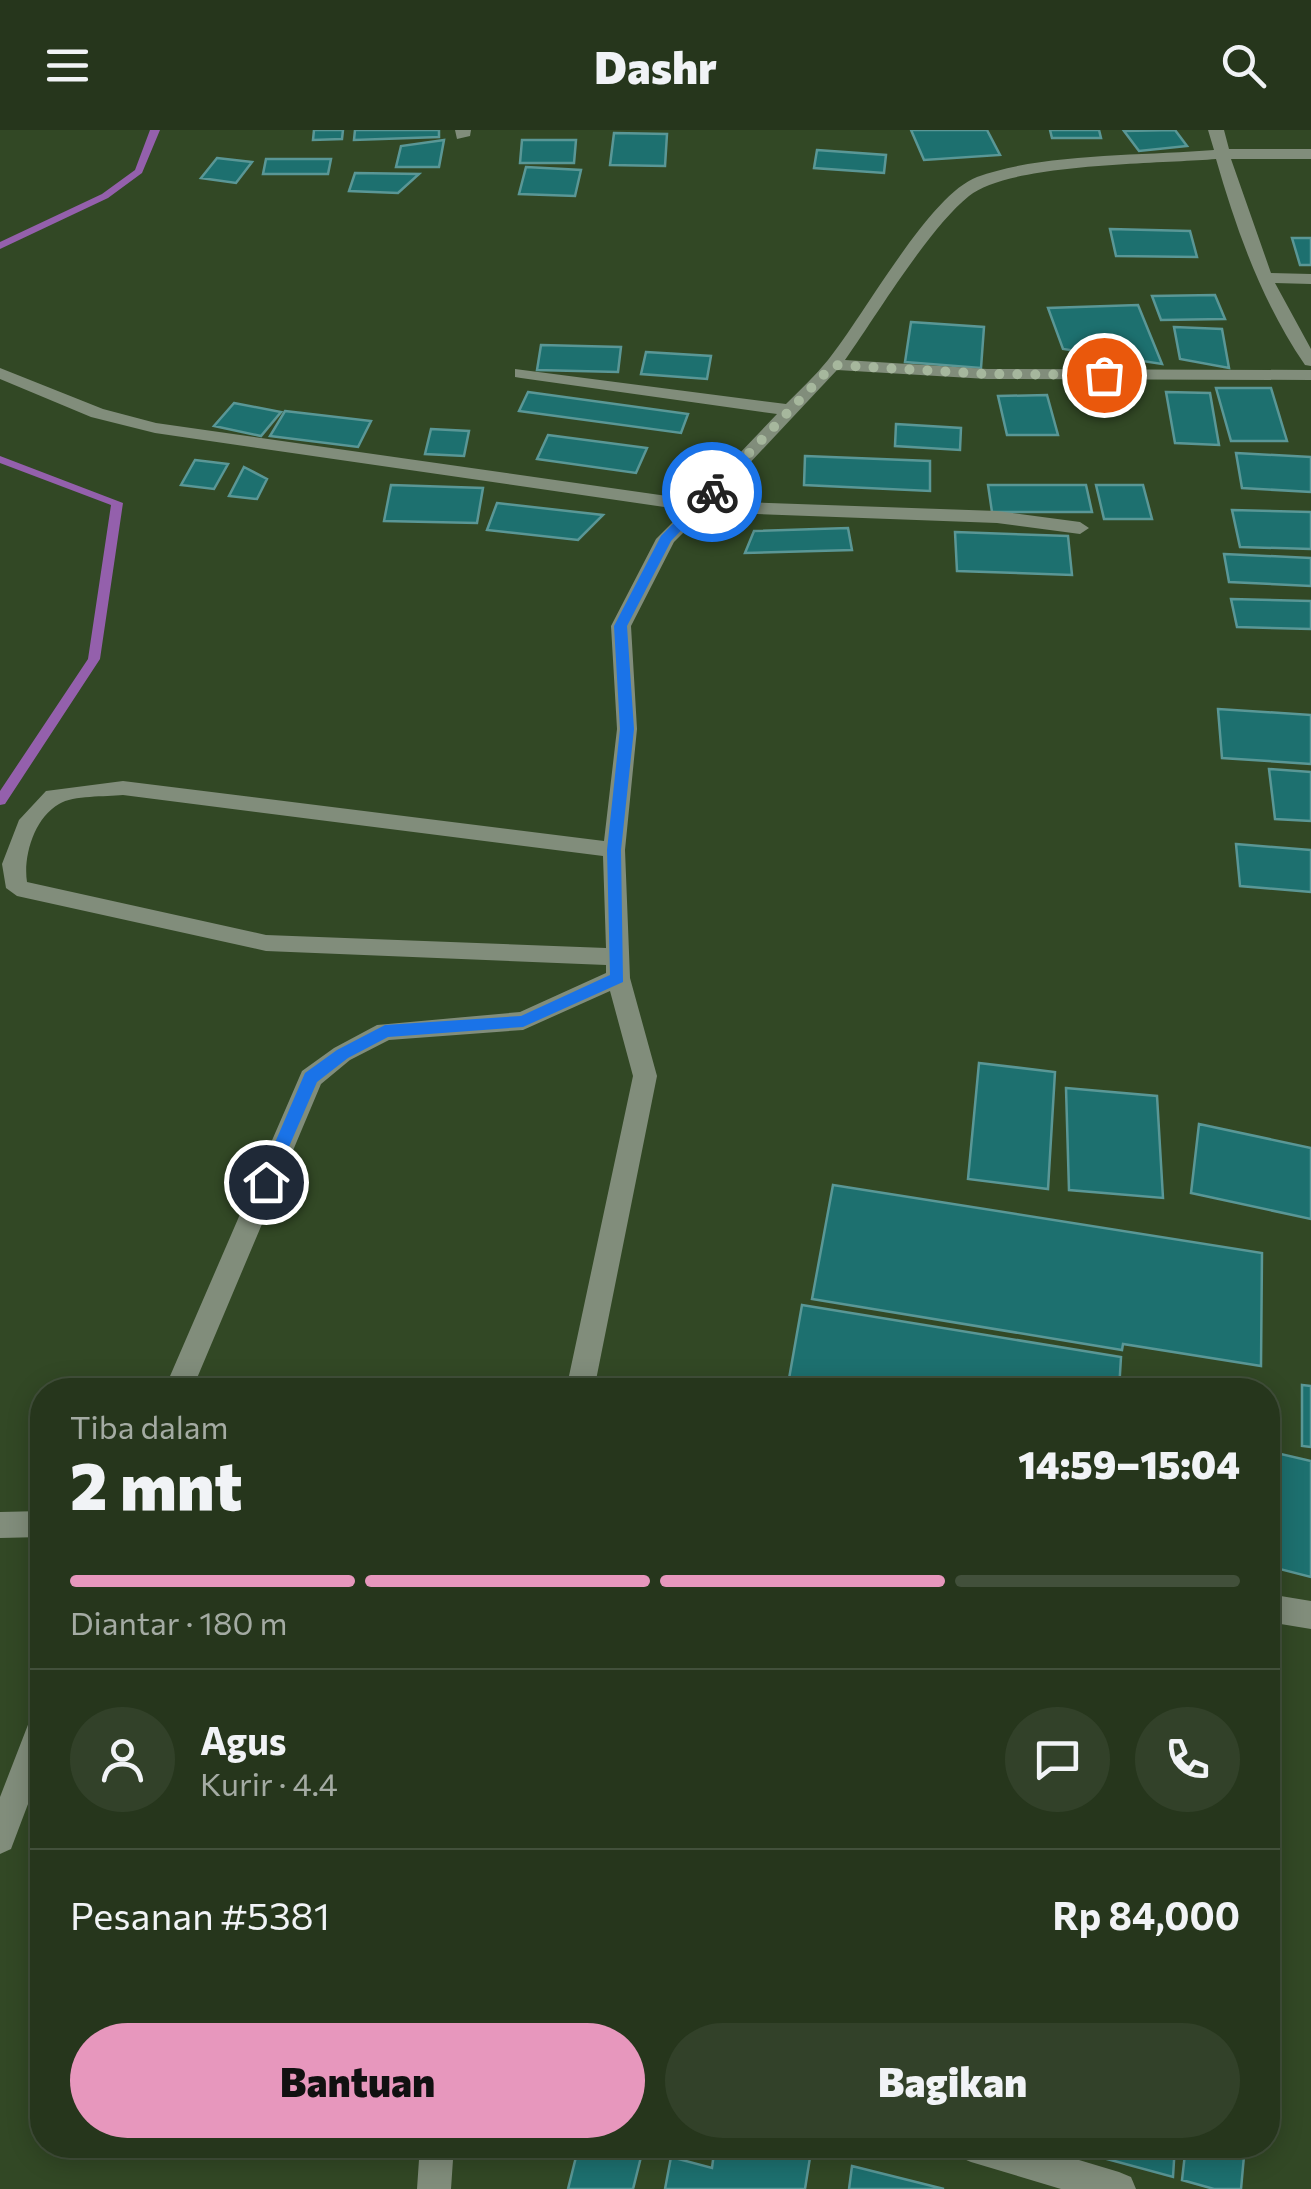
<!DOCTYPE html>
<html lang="id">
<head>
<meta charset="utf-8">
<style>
  :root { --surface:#26361c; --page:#324129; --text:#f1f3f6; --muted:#a4aba3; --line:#42503b; --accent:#e797bd }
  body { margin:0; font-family:Commissioner,sans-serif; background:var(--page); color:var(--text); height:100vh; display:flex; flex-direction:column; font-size:38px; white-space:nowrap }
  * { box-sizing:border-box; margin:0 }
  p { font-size:32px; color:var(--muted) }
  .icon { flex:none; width:55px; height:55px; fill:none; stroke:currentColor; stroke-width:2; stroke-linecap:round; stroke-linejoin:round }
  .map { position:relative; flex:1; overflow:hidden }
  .side { position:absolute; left:30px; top:1248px; width:1250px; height:780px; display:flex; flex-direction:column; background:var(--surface); border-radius:40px; box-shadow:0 5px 25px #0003,0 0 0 2px var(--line) }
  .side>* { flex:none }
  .pin { position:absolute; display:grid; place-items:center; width:85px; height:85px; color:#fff; margin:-42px; border:5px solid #fff; border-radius:50%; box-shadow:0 2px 10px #0007 }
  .courier { position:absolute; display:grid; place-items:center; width:100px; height:100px; margin:-50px; border:8px solid #1a73e8; border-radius:50%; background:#fff; color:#222; box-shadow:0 2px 12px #0007 }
  .overview em { font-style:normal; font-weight:800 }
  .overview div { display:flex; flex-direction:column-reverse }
  .overview { display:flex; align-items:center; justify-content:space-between; height:170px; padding:0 40px }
  h1 { font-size:65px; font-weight:800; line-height:75px }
  .bar { display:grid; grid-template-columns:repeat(4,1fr); gap:15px 10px; align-content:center; height:120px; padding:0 40px }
  .bar i { height:12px; border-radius:8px; background:var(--line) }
  .bar .on { background:var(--accent) }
  .bar p { grid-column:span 4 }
  .line { display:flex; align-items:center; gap:25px; padding:0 40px; border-top:2px solid var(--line) }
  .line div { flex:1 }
  .round { display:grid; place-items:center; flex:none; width:105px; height:105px; border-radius:52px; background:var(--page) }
  .action { display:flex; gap:20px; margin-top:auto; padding:20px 40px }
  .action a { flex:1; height:115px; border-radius:60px; background:var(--accent); color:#111; font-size:40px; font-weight:800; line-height:115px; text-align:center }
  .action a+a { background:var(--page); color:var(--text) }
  header { display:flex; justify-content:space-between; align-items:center; height:130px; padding:0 40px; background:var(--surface); font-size:45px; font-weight:800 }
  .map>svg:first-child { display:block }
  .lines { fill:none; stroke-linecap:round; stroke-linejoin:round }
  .stream { fill:#9460ac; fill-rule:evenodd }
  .building { fill:#1d706f; stroke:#5a9796; stroke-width:2.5 }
  .minor { fill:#818d7b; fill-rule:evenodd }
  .route { fill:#1a73e8 }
  .done { stroke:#a6b79d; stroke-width:10; stroke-dasharray:0 18 }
</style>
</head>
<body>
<header><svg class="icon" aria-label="menu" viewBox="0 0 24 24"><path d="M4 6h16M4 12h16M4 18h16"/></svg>Dashr<svg class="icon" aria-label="search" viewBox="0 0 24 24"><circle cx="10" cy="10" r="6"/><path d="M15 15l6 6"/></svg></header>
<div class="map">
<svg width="1311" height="2059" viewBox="0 0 1311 2059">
  <rect width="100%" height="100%" fill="#324825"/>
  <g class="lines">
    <path class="stream" d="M150 0H160L142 43 108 68 0 119V112L102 64 135 40Z
      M0 326 123 373 100 529 5 674 0 675V661L88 529 111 375 0 333Z"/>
  </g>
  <path class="building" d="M314 0H343L342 9 313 10Z
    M355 0H439V7L354 10Z
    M911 0H987L1000 25 924 30Z
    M1050 0H1099L1101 8H1052Z
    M1175 0 1187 16 1139 21 1124 1Z
    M614 3 667 4 665 36 610 35Z
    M444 10 439 37H396L401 16Z
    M522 10H576L574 33H520Z
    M817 20 886 25 884 43 814 38Z
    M217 28 252 32 236 53 201 48Z
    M266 29H331L328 44H263Z
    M526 37 581 40 575 66 519 64Z
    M355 43 419 44 398 63 349 61Z
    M1110 99 1190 101 1197 127 1116 126Z
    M1292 108H1311V135H1300Z
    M1215 165 1225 189 1161 190 1152 166Z
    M1138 175 1162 234 1063 219 1048 178Z
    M911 192 984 197 981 238 905 232Z
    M1174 197 1222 199 1229 238 1180 229Z
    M541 215 621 217 618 242 537 240Z
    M646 222 711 226 707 249 641 244Z
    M1216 258H1271L1287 311H1231Z
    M528 262 688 284 681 303 519 281Z
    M1166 262 1210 263 1219 315 1175 313Z
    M1047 265 1058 305H1007L998 266Z
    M234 273 281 282 261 306 214 296Z
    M285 281 371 291 358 317 270 306Z
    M896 294 961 298 960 320 895 316Z
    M431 299 469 301 464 326 425 324Z
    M548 305 647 318 636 343 537 329Z
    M1236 323 1311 327V362L1242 358Z
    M805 326 930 331V361L804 355Z
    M195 330 228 334 214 359 181 355Z
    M244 337 267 349 257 369 229 366Z
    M391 355 483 358 477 393 384 391Z
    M988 355H1086L1092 382H992Z
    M1096 355H1143L1152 389H1104Z
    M497 373 603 385 578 410 487 400Z
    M1232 380 1311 382V419L1240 417Z
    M848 398 852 420 745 423 754 401Z
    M955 402 1068 406 1072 445 957 441Z
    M1224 424 1311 428V456L1229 452Z
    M1231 469 1311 471V499L1237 497Z
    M1218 579 1311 585V634L1222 628Z
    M1269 639 1311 642V691L1275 689Z
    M1236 714 1311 720V762L1240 756Z
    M979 933 1055 942 1048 1059 968 1049Z
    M1066 958 1157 966 1163 1068 1069 1060Z
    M1199 994 1311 1018V1089L1191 1063Z
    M833 1055 1262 1123 1261 1236 1123 1214 1122 1220 812 1169Z
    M802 1175 1121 1227 1119 1260H787Z
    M1302 1255 1311 1256V1317L1302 1316Z
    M1268 1321 1311 1331V1447L1268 1436Z
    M579 2015H644L633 2059H568Z
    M715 2015 755 2020V2015H812L805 2059H665L671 2027 712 2038Z
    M1108 2015H1175L1173 2047 1107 2029Z
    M1186 2015H1245L1241 2059H1214L1182 2050Z
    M852 2036 944 2059H849Z"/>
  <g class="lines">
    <path class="minor" d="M455 0H471L470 6 457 9Z
      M1208 0H1224L1229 19H1311V29H1231L1271 143 1311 144V154L1275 153 1311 219V236L1305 235C1262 172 1237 102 1216 29 1159 34 1009 33 969 66 928 99 877 185 845 230L987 239 1311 240V250L987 249 837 240 714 371 997 381 1080 392 1089 398 1080 404 997 393 704 382 674 412 631 496 637 599 625 720 630 848 657 946 594 1260H566L633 946 610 861 523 900 389 910 350 930 321 954 192 1260H164L302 941 334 918 377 895 520 882 606 843V835L266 821 17 766 6 758 2 734 19 690 46 661 123 651 604 711 617 599 611 496 656 409 685 380 155 303 91 287 0 249V238L103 279 156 293 695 370 777 284 521 248 515 247V239L786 274C800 260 815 246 828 230 863 187 929 65 977 47 1042 23 1143 26 1214 20ZM123 665 603 726 606 818 266 805 27 752C23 727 34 688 59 674 74 665 105 667 123 665Z
      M42 1381V1407L0 1408V1382Z
      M1268 1464 1311 1471V1499L1268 1492Z
      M42 1583V1637L11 1719 0 1724V1667L31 1587Z
      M420 2015H454L451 2059H417Z
      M954 2015H1029L1119 2042 1131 2047 1136 2059H1061L971 2032 959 2027Z"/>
  </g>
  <path class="route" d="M707 359 718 362 671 411 627 496 634 599 621 720 623 852 523 897 388 907 348 928 317 952 272 1056H260L258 1052 305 943 337 920 385 895 521 886 610 845 607 720 620 599 614 496 661 406Z"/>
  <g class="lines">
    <path class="done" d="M712 362 833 235 987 244 1104 245"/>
  </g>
</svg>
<div class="pin" style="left:1104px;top:245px;background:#ea580c"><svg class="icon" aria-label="bag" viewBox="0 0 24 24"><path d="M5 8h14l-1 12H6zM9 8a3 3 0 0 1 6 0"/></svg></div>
<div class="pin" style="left:266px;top:1052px;background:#1f2937"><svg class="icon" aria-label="home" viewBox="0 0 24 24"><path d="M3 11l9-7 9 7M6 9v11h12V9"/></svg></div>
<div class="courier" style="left:712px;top:362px"><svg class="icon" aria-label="bike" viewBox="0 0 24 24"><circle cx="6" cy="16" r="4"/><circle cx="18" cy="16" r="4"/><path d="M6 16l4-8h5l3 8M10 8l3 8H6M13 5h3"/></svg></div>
<section class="side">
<div class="overview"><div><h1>2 mnt</h1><p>Tiba dalam</p></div><em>14:59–15:04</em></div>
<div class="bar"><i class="on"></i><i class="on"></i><i class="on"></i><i></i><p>Diantar · 180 m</p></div>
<div class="line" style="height:180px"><a class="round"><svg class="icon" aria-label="person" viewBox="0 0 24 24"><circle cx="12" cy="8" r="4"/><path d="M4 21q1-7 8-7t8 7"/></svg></a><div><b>Agus</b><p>Kurir · 4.4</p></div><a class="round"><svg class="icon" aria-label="chat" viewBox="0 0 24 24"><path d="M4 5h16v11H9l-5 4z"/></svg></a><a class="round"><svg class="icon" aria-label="phone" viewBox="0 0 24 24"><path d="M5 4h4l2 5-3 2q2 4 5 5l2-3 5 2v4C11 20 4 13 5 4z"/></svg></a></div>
<div class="line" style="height:130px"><div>Pesanan #5381</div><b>Rp 84,000</b></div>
<div class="action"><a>Bantuan</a><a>Bagikan</a></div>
</section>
</div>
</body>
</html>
